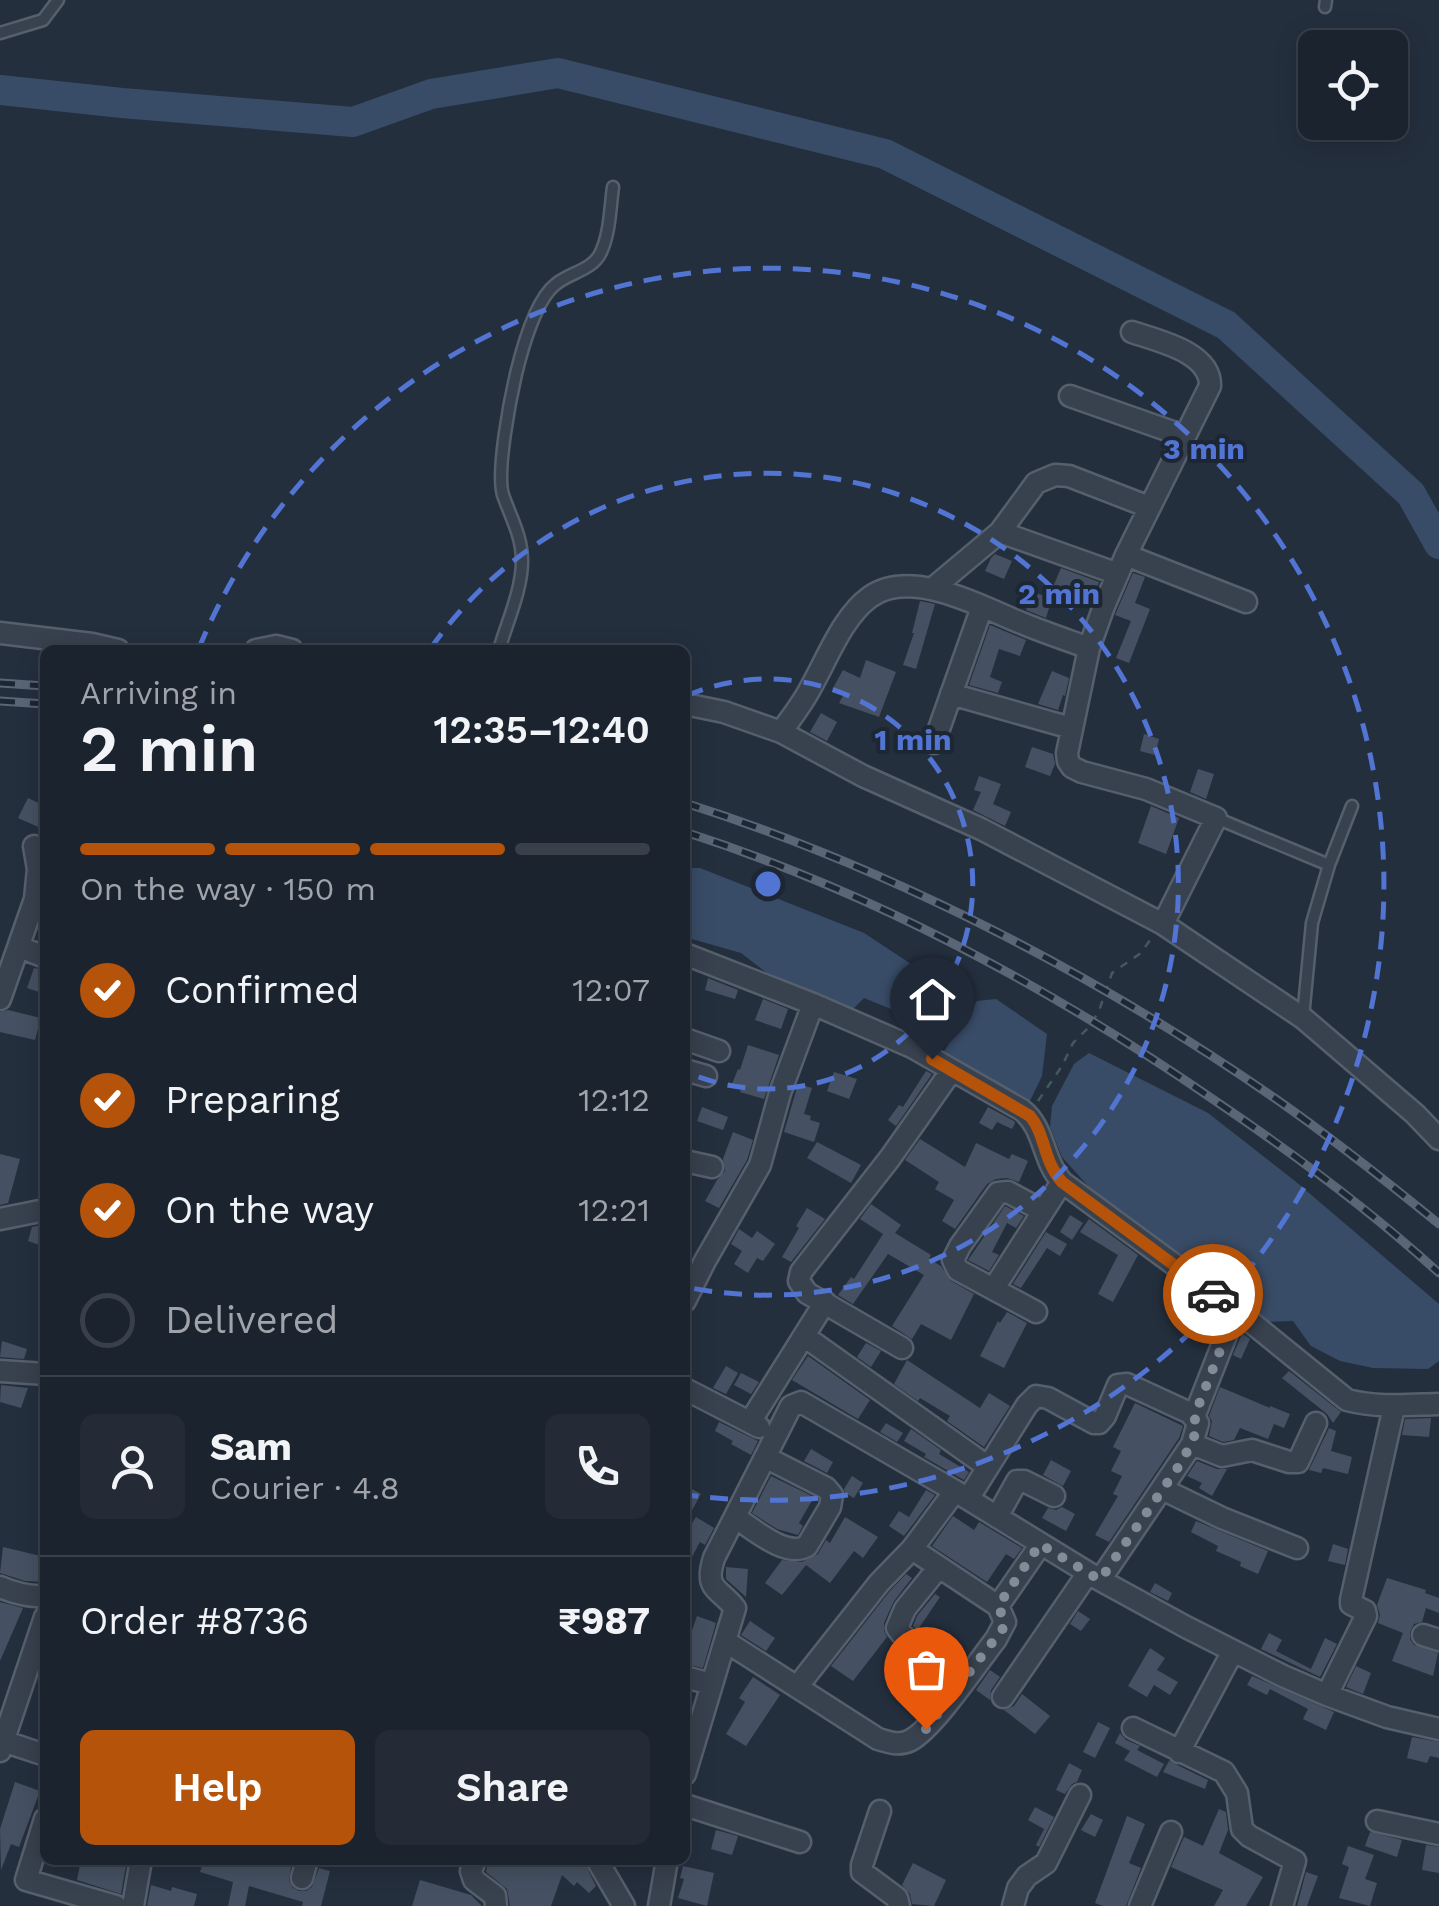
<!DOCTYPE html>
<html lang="en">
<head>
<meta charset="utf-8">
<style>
  :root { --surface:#1b232e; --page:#242b36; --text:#f1f3f6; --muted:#a0a4aa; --line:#39404a; --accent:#b45309 }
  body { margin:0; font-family:"Work Sans",sans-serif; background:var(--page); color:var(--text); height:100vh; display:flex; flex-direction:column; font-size:38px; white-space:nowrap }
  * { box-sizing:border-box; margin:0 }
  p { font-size:32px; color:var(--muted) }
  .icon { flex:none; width:55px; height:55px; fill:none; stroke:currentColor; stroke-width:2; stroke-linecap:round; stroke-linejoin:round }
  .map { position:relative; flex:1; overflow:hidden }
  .panel { position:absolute; left:40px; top:645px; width:650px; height:1220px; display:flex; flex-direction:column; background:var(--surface); border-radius:15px; box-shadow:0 5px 25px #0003,0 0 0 2px var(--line) }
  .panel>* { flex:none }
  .controls { position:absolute; left:1298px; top:30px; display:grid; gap:20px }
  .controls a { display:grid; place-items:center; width:110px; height:110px; border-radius:15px; background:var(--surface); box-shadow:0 5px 25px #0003,0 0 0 2px var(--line); font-size:50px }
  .pin { position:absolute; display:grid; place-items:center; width:85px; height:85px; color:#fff; margin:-102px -42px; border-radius:50% 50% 50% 0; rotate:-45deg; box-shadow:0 0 10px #0007 }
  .pin .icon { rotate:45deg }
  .courier { position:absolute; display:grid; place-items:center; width:100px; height:100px; margin:-50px; border:8px solid #b45309; border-radius:50%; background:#fff; color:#222; box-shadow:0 2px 12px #0007 }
  .summary em { font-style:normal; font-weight:600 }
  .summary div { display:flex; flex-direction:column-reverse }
  .summary { display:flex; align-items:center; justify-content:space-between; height:170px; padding:0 40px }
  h1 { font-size:65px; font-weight:600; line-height:75px }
  .bar { display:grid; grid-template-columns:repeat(4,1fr); gap:15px 10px; align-content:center; height:120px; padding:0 40px }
  .bar i { height:12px; border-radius:8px; background:var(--line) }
  .bar .on { background:var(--accent) }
  .bar p { grid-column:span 4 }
  .line { display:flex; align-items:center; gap:25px; padding:0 40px; border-top:2px solid var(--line) }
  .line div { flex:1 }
  .round { display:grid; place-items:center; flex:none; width:105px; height:105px; border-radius:15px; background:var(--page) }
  ol { padding:0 40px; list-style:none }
  li { display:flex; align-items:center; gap:30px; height:110px }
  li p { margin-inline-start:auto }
  li .icon { padding:10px; border-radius:50%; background:var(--accent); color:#fff; stroke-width:4 }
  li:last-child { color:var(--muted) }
  li i { width:55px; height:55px; border:5px solid var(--line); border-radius:50% }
  .primary-button { display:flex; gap:20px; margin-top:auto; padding:20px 40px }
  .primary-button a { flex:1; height:115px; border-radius:15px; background:var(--accent); color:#fff; font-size:40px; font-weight:600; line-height:115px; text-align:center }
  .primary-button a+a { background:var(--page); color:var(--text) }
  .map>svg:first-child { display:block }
  .water { fill:#394c67 }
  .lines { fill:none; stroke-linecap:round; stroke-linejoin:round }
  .river { stroke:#394c67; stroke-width:30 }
  .building { fill:#455162 }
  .service-casing { stroke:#565f6c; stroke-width:15 }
  .minor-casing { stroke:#565f6c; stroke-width:25 }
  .path { stroke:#44595c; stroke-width:2.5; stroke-dasharray:8 8; stroke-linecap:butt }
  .service { stroke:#38414e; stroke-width:10 }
  .minor { stroke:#38414e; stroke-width:20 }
  .rail-casing { stroke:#5a6575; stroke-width:9 }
  .rail { stroke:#1d2633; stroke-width:5; stroke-dasharray:15; stroke-linecap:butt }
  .done { stroke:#828b98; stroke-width:10; stroke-dasharray:0 18 }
  .route { stroke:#b45309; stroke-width:12 }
  .ring { fill:none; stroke:#5274d3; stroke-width:5; stroke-dasharray:18 12 }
  .centre { fill:#5274d3; stroke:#1d2633; stroke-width:5 }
  .ring-label { font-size:30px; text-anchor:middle; font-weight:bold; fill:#5274d3; stroke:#1d2633; stroke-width:8; stroke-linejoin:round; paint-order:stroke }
</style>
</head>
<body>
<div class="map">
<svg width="1439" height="1906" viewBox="0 0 1439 1906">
  <rect width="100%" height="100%" fill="#242f3e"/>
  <path class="water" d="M685 868H700L864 933 911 964 902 1000 891 1009 864 998 853 1009 845 1007 767 973 741 953 685 937Z
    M996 999 1047 1034 1042 1076 1028 1105 944 1051 977 1001Z
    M1089 1053 1208 1113 1295 1181 1439 1304V1361L1428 1369 1373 1368 1340 1361 1311 1346 1293 1321 1260 1322 1127 1229 1062 1157 1050 1127 1052 1106 1074 1064Z"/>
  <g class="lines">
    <path class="river" d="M0 90 122 103 353 122 431 94 558 73 885 154 1226 325 1411 494 1439 544"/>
  </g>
  <path class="building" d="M995 554 1012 561 1004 579 985 571 991 558Z
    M1061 568 1099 582 1089 608 1050 594Z
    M1133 573 1145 577 1135 603 1150 609 1129 663 1116 658 1131 621 1115 615Z
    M1032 592 1052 598 1046 618 1026 610Z
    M920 601 935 604 916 669 903 665 914 633H912Z
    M990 625 1026 640 1020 656 999 649 990 677 1002 682 998 693 969 685Z
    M866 660 896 672 879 717 839 703 844 694 833 688 843 670 860 678Z
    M1052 671 1069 678 1065 696 1063 695 1058 710 1038 704Z
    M821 713 837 722 827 741 810 732Z
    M1144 734 1159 739 1155 755 1140 751Z
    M1032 747 1053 754 1055 764 1050 776 1025 767Z
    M1198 769 1214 774 1206 799 1190 792Z
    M979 776 1001 784 993 804 1011 812 1005 826 973 810 981 792 974 790Z
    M28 798 45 806V830L18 818Z
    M1151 806 1179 818 1166 854 1138 843Z
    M34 968 45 970V994L27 988Z
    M708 978 738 990 735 999 705 990Z
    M763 999 788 1009 781 1029 755 1020Z
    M8 1010 41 1018 35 1040 0 1032V1012Z
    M748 1045 779 1055 764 1099 740 1092 742 1086 732 1084 738 1069 740 1070Z
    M926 1071 932 1074 896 1126 888 1120 899 1105 903 1107Z
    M834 1072 857 1079 849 1099 827 1091Z
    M798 1084 812 1088 804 1114 811 1116 810 1120 820 1123 814 1142 784 1132Z
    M702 1107 728 1117 723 1130 697 1121Z
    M988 1107 1014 1121 1015 1123 1012 1129 997 1122 992 1130 979 1123Z
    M733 1132 753 1140 747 1160 719 1208 705 1201 717 1180 725 1171 723 1159Z
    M920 1139 965 1167 976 1143 1009 1159 1012 1154 1028 1161 1019 1182 1007 1178 996 1179 987 1184 955 1229 942 1221 954 1200 935 1189 939 1182 905 1160Z
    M817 1142 861 1165 851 1183 807 1158Z
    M0 1154 20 1159 8 1203 0 1205Z
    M871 1204 901 1225 895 1233 931 1255 929 1259 941 1266 951 1281 974 1294 951 1340 921 1324 912 1339 892 1326 924 1275 888 1254 853 1304 838 1295 851 1277 854 1279 883 1234 860 1219Z
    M1005 1206 1024 1216 1016 1228 1007 1223 992 1252 999 1255 989 1271 968 1260Z
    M807 1208 825 1219 791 1262 782 1257 799 1228 796 1226Z
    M1070 1215 1083 1223 1072 1240 1060 1232Z
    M1089 1219 1138 1255 1113 1302 1098 1294 1118 1255 1080 1232Z
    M45 1224V1247L28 1241 32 1227Z
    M739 1229 752 1238 757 1231 775 1244 763 1261 757 1258 748 1273 734 1264 742 1251 731 1244Z
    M1046 1232 1067 1244 1060 1256 1047 1248 1021 1288 1013 1284Z
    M1007 1312 1027 1323 1004 1368 980 1356 998 1321 1000 1323Z
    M1242 1333 1250 1339 1241 1359 1233 1355Z
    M2 1341 27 1349 24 1359 0 1357Z
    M866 1343 881 1351 871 1367 857 1357Z
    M808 1356 870 1400 858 1419 792 1380Z
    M907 1360 980 1408 989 1393 1010 1406 984 1447 947 1421 950 1416 920 1398 918 1401 894 1384Z
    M726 1366 738 1373 726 1394 713 1388Z
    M1289 1371 1341 1412 1333 1423 1327 1414 1282 1378Z
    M741 1373 759 1382 751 1394 734 1385Z
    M1 1385 28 1388 21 1408 0 1402Z
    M1220 1387 1270 1408V1406L1290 1414 1284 1428 1274 1424 1268 1439 1240 1428 1234 1440 1223 1442 1209 1436 1212 1421 1209 1416Z
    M1135 1403 1183 1426 1179 1438 1109 1542 1095 1535 1118 1496 1113 1494 1122 1476 1111 1471 1121 1451 1113 1447Z
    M1431 1418 1429 1437 1402 1435 1405 1419Z
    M719 1422 758 1441 751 1455 731 1444 733 1441 715 1431Z
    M886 1423 903 1433 897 1442 880 1432Z
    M1329 1428 1336 1431 1331 1451 1352 1457 1348 1474 1323 1468 1321 1473 1309 1470Z
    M911 1429 941 1450 939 1454 969 1472 964 1480 924 1457 926 1454 904 1441Z
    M811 1449 833 1462 827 1473 804 1461Z
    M1051 1460 1071 1471 1063 1486 1043 1475Z
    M1197 1461 1217 1469H1227L1212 1496 1199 1488 1202 1483 1187 1476Z
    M771 1476 814 1497 799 1523 803 1526 798 1535 777 1529 752 1513Z
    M852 1476 863 1483 854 1498 845 1493 844 1489Z
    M685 1485 701 1494 685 1523Z
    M926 1490 935 1495 904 1536 889 1526 899 1511 909 1517Z
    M1062 1507 1075 1514 1066 1531 1042 1518 1048 1508 1056 1510Z
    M953 1516 974 1530 979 1522 1022 1548 1014 1559 1006 1554 987 1582 932 1546Z
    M696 1517 714 1528 705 1545 700 1542 685 1570V1534Z
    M845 1517 878 1537 863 1558 854 1551 830 1583 806 1565 782 1595 765 1583 782 1560 802 1562 818 1554 826 1540 830 1543Z
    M1196 1521 1268 1551 1258 1574 1240 1566 1241 1562 1216 1551 1218 1546 1191 1532Z
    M1333 1544 1348 1549 1345 1565 1328 1561Z
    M3 1547 45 1557V1582L25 1581 0 1573Z
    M726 1567 748 1569 746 1597 726 1579Z
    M906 1574 912 1578 894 1601 884 1623V1631L887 1637 853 1681 831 1666 889 1592Z
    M1387 1578 1426 1590 1425 1593 1439 1598V1613L1426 1608 1422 1622 1414 1624 1410 1632V1639L1414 1645 1438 1653 1433 1676 1392 1661 1403 1633 1378 1623 1380 1615 1377 1605Z
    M1155 1583 1172 1593 1168 1601 1150 1592Z
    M935 1594 940 1597 917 1631 913 1626 917 1616Z
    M0 1602 23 1608 0 1661Z
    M1078 1611 1090 1619 1081 1631 1070 1624Z
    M697 1616 716 1623 703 1668 685 1664V1638L689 1639Z
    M750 1621 775 1638 766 1651 741 1635Z
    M1269 1633 1282 1640 1276 1651 1311 1669 1325 1638 1337 1644 1320 1677 1261 1649Z
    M1150 1648 1165 1658 1157 1670 1178 1682 1170 1695 1154 1685 1147 1697 1128 1686Z
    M1356 1666 1371 1673 1363 1694 1346 1687Z
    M990 1670 1000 1677 991 1690 990 1700 976 1690Z
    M926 1674 943 1687 933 1700 916 1686Z
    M1252 1676 1334 1712 1326 1730 1303 1719 1308 1709 1270 1689 1267 1695 1247 1685Z
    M753 1677 780 1695 746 1746 726 1734 745 1702 739 1698Z
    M1022 1694 1050 1716 1035 1734 1004 1710 1014 1706Z
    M1098 1722 1110 1728 1095 1758 1083 1752Z
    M1120 1733 1126 1740 1140 1746 1137 1750 1164 1764 1157 1777 1124 1760 1130 1751 1115 1743Z
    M1412 1737 1439 1742V1758L1430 1756 1427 1763 1407 1758Z
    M1169 1761 1208 1780 1205 1789 1163 1772Z
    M1069 1763 1082 1770 1077 1782 1072 1784 1065 1794 1056 1790Z
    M15 1782 40 1791 19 1847 11 1844 1 1870 0 1829Z
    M1035 1807 1054 1817 1039 1847 1036 1845 1044 1829 1028 1820Z
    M1219 1809 1226 1812 1228 1830 1219 1853 1263 1877 1246 1906H1214L1223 1890 1171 1867 1184 1837 1203 1846Z
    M1091 1814 1103 1820 1095 1837 1081 1830Z
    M1127 1816 1145 1824 1129 1863 1141 1868 1126 1906H1103L1095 1903Z
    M716 1830 738 1836 732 1855 711 1849Z
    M1370 1832 1402 1840 1397 1857 1365 1846Z
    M1426 1845 1439 1847V1873L1422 1870Z
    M1348 1846 1374 1855 1365 1879 1377 1883 1370 1906 1339 1898 1349 1867 1342 1864Z
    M81 1860H127L121 1894 77 1880Z
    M204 1860 292 1861 289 1880 293 1888 299 1891H306L312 1887 319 1868 330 1871 321 1906H302L303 1902 249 1886 245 1906H228L233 1882 200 1872Z
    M488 1860H583L596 1886 589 1893 577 1882 574 1886 562 1875 551 1906H510L507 1889 486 1872Z
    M913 1863 946 1880 934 1906 912 1904 910 1894 902 1885Z
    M683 1866 714 1873 707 1906 678 1898 684 1879 680 1878Z
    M1306 1872 1318 1876 1307 1906H1297Z
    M420 1880 471 1895 482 1906H412Z
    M151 1885 171 1891 172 1887 197 1894 194 1906H147Z"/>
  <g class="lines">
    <defs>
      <path id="service" d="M1325 7 1326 0
        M0 33 43 20 58 0
        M499 650C507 622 522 590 522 561 522 536 511 518 503 495 496 472 510 400 516 374 522 349 536 299 556 284 569 273 592 270 600 254 610 235 610 208 613 187
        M1216 818 1329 865
        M1303 1017 1312 923 1329 865 1352 806"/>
      <path id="minor" d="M1132 332C1158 341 1211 352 1210 386L1126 555 1104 606 1089 648 1067 753 1068 761 1072 767 1082 772 1146 789 1216 818 1163 924
        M1070 396 1184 436
        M1000 532 1118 574
        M1126 555 1246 602
        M932 589 1000 532 1036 483 1055 475 1069 476 1149 507
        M0 633 92 644 118 650
        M256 650 276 646 292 650
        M951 694 1071 728
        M685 704 724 712 781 732 863 776 981 829 1163 924 1303 1018 1415 1114 1439 1139
        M781 732C791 718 803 703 811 687 827 659 843 616 870 597 912 567 983 608 1024 624 1046 633 1067 640 1089 648
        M934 743 982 607
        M19 947 45 957
        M685 954 813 1004 912 1047 1022 1110C1045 1128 1042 1160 1062 1182L1236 1310 1347 1400C1378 1408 1407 1405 1439 1404
        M0 999 35 899 38 869 34 846
        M685 1039 719 1051
        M685 1070 706 1076
        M685 1161 712 1167
        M0 1219 45 1210
        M994 1288 1062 1182
        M685 1301 705 1261 760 1165 780 1093 813 1004
        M1036 1312 958 1270 953 1260 960 1246 998 1193 1008 1192 1043 1211
        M804 1336 988 1467
        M902 1348 807 1293 799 1281 801 1272 890 1158 952 1070
        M0 1371 45 1374
        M685 1389 759 1427
        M1194 1417 1236 1310
        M750 1422 825 1302
        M1162 1489 1222 1518 1297 1548
        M968 1499 1027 1405 1036 1396 1048 1398 1094 1423H1099L1105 1416 1118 1385 1127 1384 1190 1413 1198 1423 1192 1444
        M997 1517 1017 1481H1024L1054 1496
        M736 1518C755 1530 786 1558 807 1546L830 1507 832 1495 826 1488 765 1457
        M939 1567 905 1609 897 1628 909 1643 961 1684
        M1100 1580 1192 1444 1222 1456 1252 1450 1289 1462H1298L1316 1423
        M0 1587C14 1593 29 1597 45 1596
        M998 1606 1041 1544
        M1423 1635 1439 1640
        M725 1641 735 1608C718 1587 704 1590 714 1558L791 1406 801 1402 955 1491 1100 1580 1186 1627 1283 1676 1327 1695 1387 1717 1439 1729
        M685 1677 711 1684
        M797 1687 879 1583 912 1549 955 1491
        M1327 1695 1366 1616 1365 1611 1351 1604V1600L1394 1407
        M1003 1697 1088 1573
        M1133 1728 1224 1772 1237 1793 1242 1829 1249 1836 1295 1861 1282 1906
        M0 1740 45 1755
        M0 1751 45 1617
        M1179 1752 1233 1651
        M685 1774 725 1641 878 1739C889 1742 898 1746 909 1741 932 1731 978 1662 996 1639L1005 1622 998 1606 912 1549
        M685 1805 800 1842
        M880 1811 862 1865V1872L897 1898 899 1906
        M45 1819 26 1880 116 1906
        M1377 1821 1439 1834
        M475 1860 471 1871 474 1880 495 1896 496 1906
        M597 1860 624 1906
        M302 1878 307 1860
        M133 1906 141 1860
        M659 1906 667 1860
        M1013 1906 1018 1888 1027 1876 1046 1863 1080 1795
        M1140 1906 1171 1832"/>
    </defs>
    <use href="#service" class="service-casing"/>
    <use href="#minor" class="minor-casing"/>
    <path class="path" d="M1038 1101 1062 1066 1073 1043 1089 1027 1099 1011 1112 973 1141 953 1150 940"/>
    <use href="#service" class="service"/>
    <use href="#minor" class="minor"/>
    <defs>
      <path id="rail" d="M0 683 45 686
        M0 701 45 704
        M685 803C893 869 1097 975 1276 1099 1332 1138 1386 1181 1439 1224
        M685 832C875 893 1053 989 1217 1102 1294 1154 1370 1210 1439 1273"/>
    </defs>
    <use href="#rail" class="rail-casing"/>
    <use href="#rail" class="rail"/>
  </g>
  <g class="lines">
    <path class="done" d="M926 1729 1004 1627 1005 1622 998 1606 1040 1544 1100 1580 1183 1460 1198 1428 1194 1417 1236 1310 1213 1294"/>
    <path class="route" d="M932 1059 1030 1116C1046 1135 1043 1161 1062 1182L1213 1294"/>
  </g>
  <g class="ring">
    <path d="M686 696A205 205 0 1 1 686 1072"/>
    <path d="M431 648A411 411 0 1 1 686 1287"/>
    <path d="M199 648A616 616 0 1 1 688 1495"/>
  </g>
  <circle cx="768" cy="884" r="15" class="centre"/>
  <g class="ring-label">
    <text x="1204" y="459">3 min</text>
    <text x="1059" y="604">2 min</text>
    <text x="913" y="750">1 min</text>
  </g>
</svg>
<div class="controls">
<a><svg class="icon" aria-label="locate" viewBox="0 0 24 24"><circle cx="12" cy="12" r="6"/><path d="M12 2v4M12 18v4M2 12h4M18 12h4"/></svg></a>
</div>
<div class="pin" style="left:926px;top:1729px;background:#ea580c"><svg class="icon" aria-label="bag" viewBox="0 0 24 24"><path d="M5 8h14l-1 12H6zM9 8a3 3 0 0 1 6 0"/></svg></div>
<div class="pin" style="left:932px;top:1059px;background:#1f2937"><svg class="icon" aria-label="home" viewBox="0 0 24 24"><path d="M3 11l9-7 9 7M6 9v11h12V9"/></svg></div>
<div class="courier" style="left:1213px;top:1294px"><svg class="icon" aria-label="car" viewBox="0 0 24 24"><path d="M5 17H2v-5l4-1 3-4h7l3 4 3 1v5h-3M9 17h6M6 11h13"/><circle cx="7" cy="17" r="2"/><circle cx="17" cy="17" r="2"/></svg></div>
<section class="panel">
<div class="summary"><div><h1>2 min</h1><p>Arriving in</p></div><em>12:35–12:40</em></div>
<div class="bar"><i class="on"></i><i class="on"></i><i class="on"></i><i></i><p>On the way · 150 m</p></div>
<ol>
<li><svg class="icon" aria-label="check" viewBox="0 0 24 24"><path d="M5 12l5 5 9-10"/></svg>Confirmed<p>12:07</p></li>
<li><svg class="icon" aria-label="check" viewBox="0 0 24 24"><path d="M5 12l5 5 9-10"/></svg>Preparing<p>12:12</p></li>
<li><svg class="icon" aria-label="check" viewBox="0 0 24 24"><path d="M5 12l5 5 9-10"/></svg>On the way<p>12:21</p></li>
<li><i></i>Delivered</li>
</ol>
<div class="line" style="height:180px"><a class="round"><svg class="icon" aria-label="person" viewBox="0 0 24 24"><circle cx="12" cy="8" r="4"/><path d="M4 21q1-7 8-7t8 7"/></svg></a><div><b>Sam</b><p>Courier · 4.8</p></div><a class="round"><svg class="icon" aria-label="phone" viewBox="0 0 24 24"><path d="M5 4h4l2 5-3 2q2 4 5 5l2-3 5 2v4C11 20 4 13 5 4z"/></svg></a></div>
<div class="line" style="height:130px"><div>Order #8736</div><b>₹987</b></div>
<div class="primary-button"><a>Help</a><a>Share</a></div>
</section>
</div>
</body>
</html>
